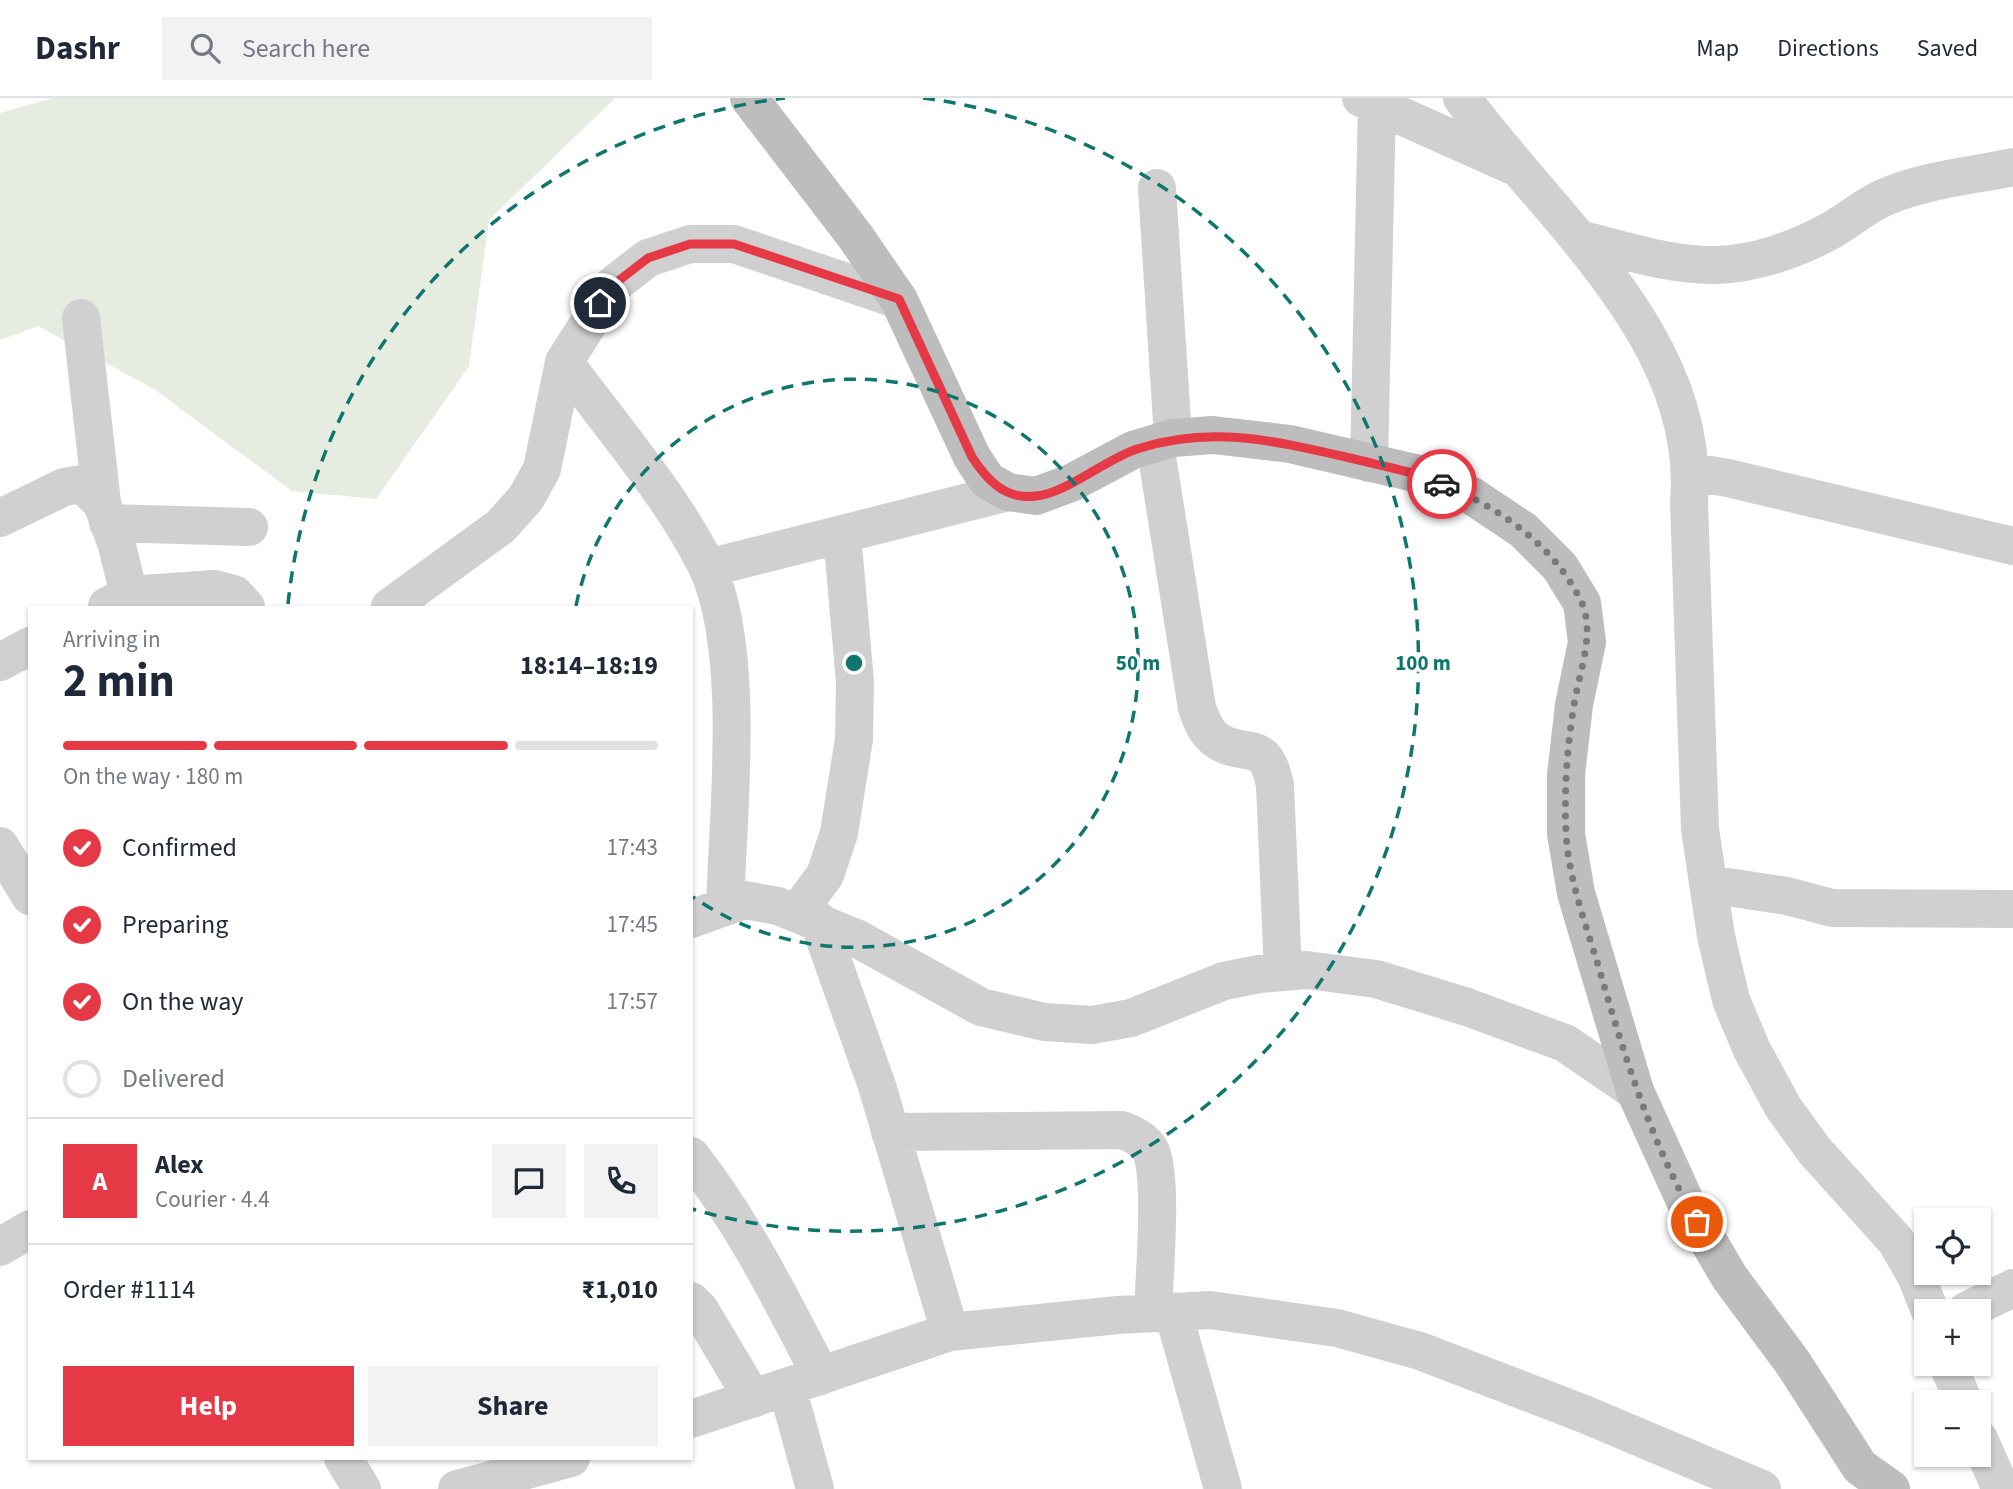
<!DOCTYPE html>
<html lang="en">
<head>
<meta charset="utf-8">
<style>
  :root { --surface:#fff; --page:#f2f2f3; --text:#1f2937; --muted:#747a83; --line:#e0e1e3; --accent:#e63946 }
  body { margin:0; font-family:"Source Sans 3",sans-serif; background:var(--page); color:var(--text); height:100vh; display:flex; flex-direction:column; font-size:26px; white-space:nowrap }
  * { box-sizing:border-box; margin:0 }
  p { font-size:23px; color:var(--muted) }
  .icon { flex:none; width:38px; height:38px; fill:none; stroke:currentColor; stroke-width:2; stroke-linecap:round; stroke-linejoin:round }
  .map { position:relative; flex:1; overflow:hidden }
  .sheet { position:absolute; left:28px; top:508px; width:665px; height:854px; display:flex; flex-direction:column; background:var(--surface); border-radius:0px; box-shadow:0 2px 5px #0004 }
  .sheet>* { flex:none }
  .controls { position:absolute; left:1914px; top:1110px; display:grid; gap:14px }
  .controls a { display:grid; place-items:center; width:77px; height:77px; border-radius:0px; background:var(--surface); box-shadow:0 2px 5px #0004; font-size:35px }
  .pin { position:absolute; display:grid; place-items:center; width:60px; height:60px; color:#fff; margin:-30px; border:4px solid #fff; border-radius:50%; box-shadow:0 2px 7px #0007 }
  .courier { position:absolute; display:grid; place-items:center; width:70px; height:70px; margin:-35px; border:5px solid #e63946; border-radius:50%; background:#fff; color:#222; box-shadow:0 2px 9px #0007 }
  .headline em { font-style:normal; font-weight:700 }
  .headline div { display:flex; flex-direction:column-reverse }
  .headline { display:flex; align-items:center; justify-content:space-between; height:119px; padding:0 35px }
  h1 { font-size:46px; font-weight:700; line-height:52px }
  .bar { display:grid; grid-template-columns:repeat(4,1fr); gap:10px 7px; align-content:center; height:84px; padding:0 35px }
  .bar i { height:9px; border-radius:5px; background:var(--line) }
  .bar .current { background:var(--accent) }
  .bar p { grid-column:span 4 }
  .line { display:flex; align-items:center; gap:18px; padding:0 35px; border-top:2px solid var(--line) }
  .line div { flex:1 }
  .round { display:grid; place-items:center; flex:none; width:74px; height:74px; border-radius:0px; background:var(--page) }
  ol { padding:0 35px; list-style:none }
  li { display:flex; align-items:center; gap:21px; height:77px }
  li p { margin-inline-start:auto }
  li .icon { padding:7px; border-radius:50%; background:var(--accent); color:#fff; stroke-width:4 }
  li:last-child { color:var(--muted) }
  li i { width:38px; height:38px; border:4px solid var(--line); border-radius:50% }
  .cta { display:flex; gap:14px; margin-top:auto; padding:14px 35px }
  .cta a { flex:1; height:80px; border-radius:0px; background:var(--accent); color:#fff; font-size:28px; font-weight:700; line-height:80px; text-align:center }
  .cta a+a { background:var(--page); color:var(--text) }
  header { display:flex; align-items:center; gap:42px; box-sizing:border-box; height:98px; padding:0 35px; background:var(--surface); border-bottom:2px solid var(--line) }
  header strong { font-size:33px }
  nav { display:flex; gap:38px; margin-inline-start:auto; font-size:24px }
  .search { width:490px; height:63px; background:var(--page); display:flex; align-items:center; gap:18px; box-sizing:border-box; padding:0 24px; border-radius:0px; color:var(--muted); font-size:26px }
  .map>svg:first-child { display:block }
  .green { fill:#e6ecdf }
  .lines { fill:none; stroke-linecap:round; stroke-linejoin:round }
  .street { stroke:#d0d0d0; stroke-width:38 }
  .secondary { stroke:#bdbdbd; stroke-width:38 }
  .done { stroke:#7a7a7a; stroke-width:7; stroke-dasharray:0 12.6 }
  .route { stroke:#e63946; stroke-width:9 }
  .ring { fill:none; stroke:#0f766e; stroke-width:3.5; stroke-dasharray:12 9 }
  .centre { fill:#0f766e; stroke:#fff; stroke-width:3.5 }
  .ring-label { font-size:21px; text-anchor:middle; font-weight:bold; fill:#0f766e; stroke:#fff; stroke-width:7; stroke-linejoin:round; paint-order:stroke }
</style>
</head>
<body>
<header>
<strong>Dashr</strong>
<div class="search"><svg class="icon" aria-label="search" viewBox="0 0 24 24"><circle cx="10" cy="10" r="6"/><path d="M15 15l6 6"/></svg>Search here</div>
<nav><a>Map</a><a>Directions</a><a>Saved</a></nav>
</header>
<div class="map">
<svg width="2013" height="1391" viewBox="0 0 2013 1391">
  <rect width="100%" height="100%" fill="#fff"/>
  <path class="green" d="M53 0H615L489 122 469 268 376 401 292 393 154 291 38 228 0 242V15Z"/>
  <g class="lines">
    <path class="street" d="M1361 0 1513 68
      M1462 0C1549 119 1703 242 1689 404L1700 731 1716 838 1731 902 1752 952 1783 1009 1814 1052 1896 1143 1916 1178 1930 1213
      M1157 90 1173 340
      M1579 141C1624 152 1670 168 1716 167 1754 166 1795 152 1828 134 1847 124 1863 109 1883 100 1923 82 1970 78 2013 69
      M81 220 102 405
      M564 264C609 325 675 402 707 469 746 552 728 716 725 808
      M1155 346 1197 610C1201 621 1206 636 1218 643 1246 661 1265 638 1275 687L1283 874
      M1369 365 1377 6
      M1692 374 1728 380 2013 448
      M0 420 64 389 82 386 102 405 117 448 132 509
      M108 425 249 429
      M708 470 1008 394
      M107 508 128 497 215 491 234 496 246 509
      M390 509 501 428 526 400 542 371 564 264 613 187 648 160 690 146H734L899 202
      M0 564 30 548
      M0 748 30 798
      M1708 786 1787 798 1832 810 2013 811
      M797 815 825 777 839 735 854 641 855 584 842 436
      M691 821 744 802 778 808 856 840 981 909 1044 924 1092 927 1131 920 1224 883 1259 876 1307 872 1376 881 1467 909 1565 945 1635 993
      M818 822 877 988 950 1234
      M890 1034 1122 1032C1133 1036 1146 1042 1151 1054 1163 1081 1154 1180 1153 1215
      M691 1058C744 1126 781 1201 821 1278
      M0 1149 30 1131
      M691 1203 700 1212 753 1301
      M1966 1213 2013 1190
      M1173 1214 1223 1391
      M1947 1265 1964 1304
      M787 1289 815 1391
      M691 1321 950 1234 1118 1217 1210 1212 1337 1230 1420 1253 1584 1316 1762 1391
      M1979 1341 2001 1391
      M343 1360 362 1391
      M457 1391 571 1360"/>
    <path class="secondary" d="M749 0 855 138 899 202 972 359 987 382 1008 394 1036 398 1071 385 1133 352 1173 340 1213 337 1290 346 1419 376 1472 398 1523 432 1560 469 1582 505 1587 544 1574 607 1566 677V736L1576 795 1635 993 1686 1105 1730 1180 1793 1265 1860 1369 1891 1391"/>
  </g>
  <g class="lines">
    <path class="done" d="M1442 386C1498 409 1554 447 1581 503 1596 535 1579 574 1574 607 1567 649 1564 692 1566 734 1568 779 1585 824 1598 867 1624 956 1650 1043 1697 1124"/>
    <path class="route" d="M600 205 613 187 648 160 690 146H734L899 201 972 359C987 382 1005 402 1036 398 1067 395 1106 361 1137 351 1212 327 1276 343 1350 360 1382 368 1413 373 1442 386"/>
  </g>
  <g class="ring">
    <path d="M576 508A284 284 0 1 1 693 799"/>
    <path d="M288 506A569 569 0 0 1 785 0M923 0A569 569 0 1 1 692 1111"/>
  </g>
  <circle cx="854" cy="565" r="10" class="centre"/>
  <g class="ring-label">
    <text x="1138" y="572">50 m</text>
    <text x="1423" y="572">100 m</text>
  </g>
</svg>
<div class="controls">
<a><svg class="icon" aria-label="locate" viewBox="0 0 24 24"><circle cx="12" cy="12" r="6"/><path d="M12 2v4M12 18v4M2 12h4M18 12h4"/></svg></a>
<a>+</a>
<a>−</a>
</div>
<div class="pin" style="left:1697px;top:1124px;background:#ea580c"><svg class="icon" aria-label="bag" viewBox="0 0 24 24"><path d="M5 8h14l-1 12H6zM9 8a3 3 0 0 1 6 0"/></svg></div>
<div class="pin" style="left:600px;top:205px;background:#1f2937"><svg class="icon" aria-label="home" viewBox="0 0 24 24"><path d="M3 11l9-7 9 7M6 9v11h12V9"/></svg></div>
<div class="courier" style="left:1442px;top:386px"><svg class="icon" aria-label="car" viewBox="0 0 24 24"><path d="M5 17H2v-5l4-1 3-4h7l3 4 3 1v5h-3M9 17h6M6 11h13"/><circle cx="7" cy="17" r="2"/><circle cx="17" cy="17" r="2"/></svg></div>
<section class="sheet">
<div class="headline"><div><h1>2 min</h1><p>Arriving in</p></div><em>18:14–18:19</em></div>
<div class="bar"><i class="current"></i><i class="current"></i><i class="current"></i><i></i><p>On the way · 180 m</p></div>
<ol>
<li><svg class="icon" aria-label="check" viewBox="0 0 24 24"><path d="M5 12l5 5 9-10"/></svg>Confirmed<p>17:43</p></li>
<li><svg class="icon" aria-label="check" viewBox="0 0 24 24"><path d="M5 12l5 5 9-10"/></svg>Preparing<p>17:45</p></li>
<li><svg class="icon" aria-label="check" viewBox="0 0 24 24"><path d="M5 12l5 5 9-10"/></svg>On the way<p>17:57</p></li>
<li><i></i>Delivered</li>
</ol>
<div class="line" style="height:126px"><b class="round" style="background:var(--accent);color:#fff">A</b><div><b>Alex</b><p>Courier · 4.4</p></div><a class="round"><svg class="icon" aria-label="chat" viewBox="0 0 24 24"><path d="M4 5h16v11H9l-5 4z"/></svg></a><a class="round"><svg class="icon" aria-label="phone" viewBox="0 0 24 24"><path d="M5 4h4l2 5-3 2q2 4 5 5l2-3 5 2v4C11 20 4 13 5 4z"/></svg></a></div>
<div class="line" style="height:91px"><div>Order #1114</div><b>₹1,010</b></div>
<div class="cta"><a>Help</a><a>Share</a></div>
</section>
</div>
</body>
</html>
